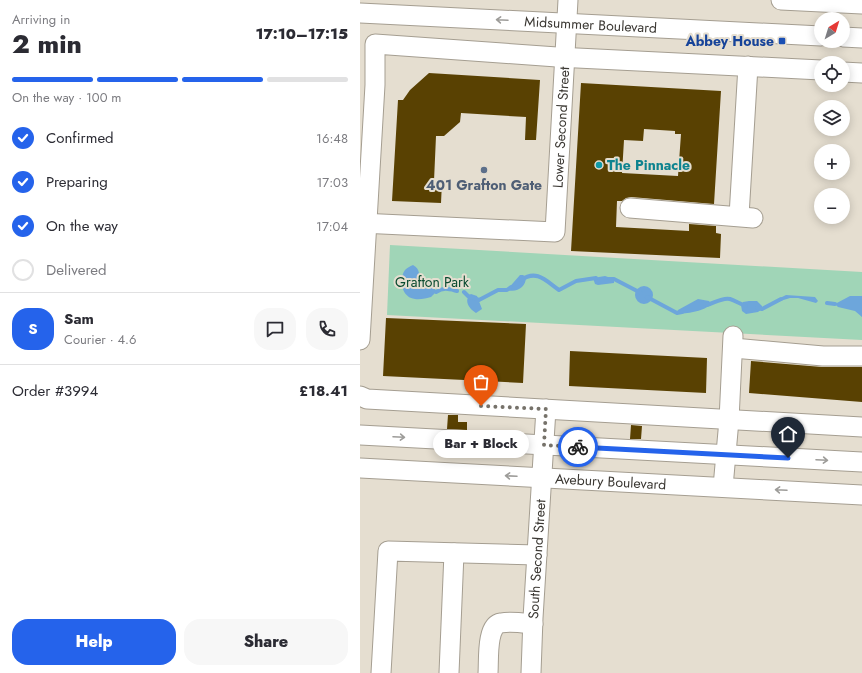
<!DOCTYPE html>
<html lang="en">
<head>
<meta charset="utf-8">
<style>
  :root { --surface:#fff; --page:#f7f7f7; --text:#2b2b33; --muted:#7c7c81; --line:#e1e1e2; --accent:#2563eb }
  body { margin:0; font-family:Jost,sans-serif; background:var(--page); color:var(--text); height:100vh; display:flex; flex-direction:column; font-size:15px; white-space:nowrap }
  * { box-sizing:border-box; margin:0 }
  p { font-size:13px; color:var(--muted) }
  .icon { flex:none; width:22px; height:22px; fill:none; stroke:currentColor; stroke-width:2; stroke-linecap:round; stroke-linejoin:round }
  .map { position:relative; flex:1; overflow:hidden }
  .details { display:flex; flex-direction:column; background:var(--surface); width:360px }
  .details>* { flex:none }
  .needle { width:26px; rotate:38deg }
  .controls { position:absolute; left:454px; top:12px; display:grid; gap:8px }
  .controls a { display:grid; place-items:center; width:36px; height:36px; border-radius:50%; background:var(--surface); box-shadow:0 2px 10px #0003; font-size:20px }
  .pin { position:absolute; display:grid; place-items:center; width:34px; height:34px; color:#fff; margin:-41px -17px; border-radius:50% 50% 50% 0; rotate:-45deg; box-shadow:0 0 4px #0007 }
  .pin .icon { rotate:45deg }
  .courier { position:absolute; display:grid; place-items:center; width:40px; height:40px; margin:-20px; border:3px solid #2563eb; border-radius:50%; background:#fff; color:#222; box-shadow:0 1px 5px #0007 }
  .bubble { position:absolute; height:28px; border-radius:14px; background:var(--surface); box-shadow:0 2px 10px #0003; font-size:13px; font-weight:800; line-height:28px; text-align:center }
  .headline em { font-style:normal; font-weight:800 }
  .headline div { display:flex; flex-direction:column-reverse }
  .headline { display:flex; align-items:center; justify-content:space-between; height:68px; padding:0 12px }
  h1 { font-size:26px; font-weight:800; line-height:30px }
  .bar { display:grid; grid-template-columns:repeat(4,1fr); gap:6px 4px; align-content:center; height:48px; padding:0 12px }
  .bar i { height:5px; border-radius:3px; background:var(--line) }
  .bar .active { background:var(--accent) }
  .bar p { grid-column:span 4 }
  .line { display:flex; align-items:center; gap:10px; padding:0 12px; border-top:1px solid var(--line) }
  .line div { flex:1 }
  .round { display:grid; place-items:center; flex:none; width:42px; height:42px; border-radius:16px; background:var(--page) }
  ol { padding:0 12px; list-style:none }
  li { display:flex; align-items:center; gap:12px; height:44px }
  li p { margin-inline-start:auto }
  li .icon { padding:4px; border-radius:50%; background:var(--accent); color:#fff; stroke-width:4 }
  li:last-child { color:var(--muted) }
  li i { width:22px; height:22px; border:2px solid var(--line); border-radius:50% }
  .button { display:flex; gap:8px; margin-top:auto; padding:8px 12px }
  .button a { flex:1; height:46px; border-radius:16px; background:var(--accent); color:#fff; font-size:16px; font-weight:800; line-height:46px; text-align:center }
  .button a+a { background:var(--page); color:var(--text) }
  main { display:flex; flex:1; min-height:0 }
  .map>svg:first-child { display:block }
  .green { fill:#a0d5b7 }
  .water { fill:#6da6db }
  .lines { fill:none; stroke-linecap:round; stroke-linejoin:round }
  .stream { stroke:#6da6db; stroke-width:4 }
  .building { fill:#594102; fill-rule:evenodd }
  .minor-casing { stroke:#a59e91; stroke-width:21 }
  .minor { stroke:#fff; stroke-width:19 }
  .oneway { stroke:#9d9c99 }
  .done { stroke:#76726a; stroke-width:4; stroke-dasharray:0 7.2 }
  .route { stroke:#2563eb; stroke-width:5 }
  .transit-dot { fill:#1a4fb4; stroke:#e5ded0; stroke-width:1.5 }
  .culture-dot { fill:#0f9aa8; stroke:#e5ded0; stroke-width:1.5 }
  .service-dot { fill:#5c6f8a; stroke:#e5ded0; stroke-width:1.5 }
  .labels { text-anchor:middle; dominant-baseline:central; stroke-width:4; stroke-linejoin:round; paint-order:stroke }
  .street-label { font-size:14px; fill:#3b3833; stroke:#e5ded0 }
  .transit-label { font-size:14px; font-weight:bold; fill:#164399; stroke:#e5ded0; text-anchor:end }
  .culture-label { font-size:14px; font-weight:bold; fill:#0d838f; stroke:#e5ded0; text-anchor:start }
  .service-label { font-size:14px; font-weight:bold; fill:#4e5e75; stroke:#e5ded0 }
  .park-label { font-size:14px; fill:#094a2f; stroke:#e5ded0 }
</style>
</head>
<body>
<main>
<section class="details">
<div class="headline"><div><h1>2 min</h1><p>Arriving in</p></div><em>17:10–17:15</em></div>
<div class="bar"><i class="active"></i><i class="active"></i><i class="active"></i><i></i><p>On the way · 100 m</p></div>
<ol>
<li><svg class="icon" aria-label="check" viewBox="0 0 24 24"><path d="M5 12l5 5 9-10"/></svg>Confirmed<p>16:48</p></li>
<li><svg class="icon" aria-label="check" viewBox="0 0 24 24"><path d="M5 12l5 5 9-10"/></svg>Preparing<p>17:03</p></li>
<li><svg class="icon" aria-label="check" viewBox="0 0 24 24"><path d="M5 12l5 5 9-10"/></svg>On the way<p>17:04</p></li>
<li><i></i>Delivered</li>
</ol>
<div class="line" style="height:72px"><b class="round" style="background:var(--accent);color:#fff">S</b><div><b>Sam</b><p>Courier · 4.6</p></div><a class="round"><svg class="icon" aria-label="chat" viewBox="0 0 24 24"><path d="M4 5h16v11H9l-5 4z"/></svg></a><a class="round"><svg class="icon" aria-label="phone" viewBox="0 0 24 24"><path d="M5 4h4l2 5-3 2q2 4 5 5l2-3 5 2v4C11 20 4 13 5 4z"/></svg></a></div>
<div class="line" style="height:52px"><div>Order #3994</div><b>£18.41</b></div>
<div class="button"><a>Help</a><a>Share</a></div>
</section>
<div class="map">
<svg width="502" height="673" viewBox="0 0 502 673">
  <rect width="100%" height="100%" fill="#e5ded0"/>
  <path class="green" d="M30 245 502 272V340L27 315Z"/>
  <path class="water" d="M53 265C61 269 58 276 62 283 69 283 74 284 76 292L71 297C67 298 60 300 55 299 42 298 38 280 45 270 47 268 50 266 53 265Z
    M160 275H163L166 277C166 287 157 293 147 290Z
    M245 276 254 279V283L238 285 235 284 233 278Z
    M275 295a9 9 0 1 1 18 0a9 9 0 1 1-18 0Z
    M111 294 117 296 122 309 116 313C109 309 103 300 111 294Z
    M426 295 455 297 458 301 456 303 438 298H430L417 302 422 297Z
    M490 296H502V317L495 311 478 307 475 304Z
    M338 299 349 301 351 304C347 310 325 315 317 313L318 310Z
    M389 301H397L402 306V309L398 312 386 314 382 311 381 305 383 302Z"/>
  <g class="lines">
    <path class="stream" d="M249 279H254L281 293
      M161 280C177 269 186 281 199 290L216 281 236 278
      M76 292C84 287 89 289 97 291
      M104 292 108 296 119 300 138 290H147L151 287
      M287 297 317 313 322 312
      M467 303 475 304
      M347 305C354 303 363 297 370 299 376 301 380 304 386 306
      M397 308 402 309 421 299"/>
  </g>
  <path class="building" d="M69 73 180 80 176 140H165L166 117 101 113 100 122 84 136H76L74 181 82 182 81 203 32 201 38 100H43L50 90Z
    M221 83 361 91 354 204 271 197 266 198 262 201H257L256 227 329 231V224L356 226V233L361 234 360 258 211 251ZM284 129 315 131V134H321L318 176 262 173 264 140 283 141Z
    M26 318 166 324 163 383 23 376Z
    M210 351 347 358 346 393 209 386Z
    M391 361 462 367H502V402L389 393Z
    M88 415H98V422H107V430L87 429Z
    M271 425 282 426 281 439H270Z"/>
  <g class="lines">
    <defs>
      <g id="minor">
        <path d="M421 0 502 4"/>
        <path id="s1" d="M0 13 461 36"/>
        <path d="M483 37 502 38"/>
        <path d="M483 72 502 73"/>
        <path d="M270 208 393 218"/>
        <path d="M379 216 388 66"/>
        <path id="s2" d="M0 223 195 232 208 0"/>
        <path d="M0 340 15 85V44L197 57 461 70"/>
        <path d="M373 348 463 356H502"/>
        <path d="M0 396 7 399 502 427"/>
        <path d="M0 435 502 462"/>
        <path id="s3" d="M0 468 502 495"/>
        <path d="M363 487 369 420 373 336"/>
        <path d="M21 673 28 551 177 555"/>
        <path d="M89 673 94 553"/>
        <path d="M128 673C129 661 126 625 141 623 151 621 163 623 173 624"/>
        <path id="s4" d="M171 673 173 618 186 409"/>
      </g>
    </defs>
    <use href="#minor" class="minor-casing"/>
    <use href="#minor" class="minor"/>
  </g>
  <defs><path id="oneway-shaft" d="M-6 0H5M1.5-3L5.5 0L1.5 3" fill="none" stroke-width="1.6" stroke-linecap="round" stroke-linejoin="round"/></defs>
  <g class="oneway">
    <use href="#oneway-shaft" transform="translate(142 20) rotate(-177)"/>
    <use href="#oneway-shaft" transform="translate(39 437) rotate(3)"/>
    <use href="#oneway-shaft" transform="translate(462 460) rotate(3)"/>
    <use href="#oneway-shaft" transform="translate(151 476) rotate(-177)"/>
    <use href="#oneway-shaft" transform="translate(421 490) rotate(-177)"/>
  </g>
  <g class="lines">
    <path class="done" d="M121 406 186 409 184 445 218 447"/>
    <path class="route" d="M218 447 428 458"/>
  </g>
  <rect class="transit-dot" x="418" y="37" width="8" height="8" rx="2"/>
  <circle class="culture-dot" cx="239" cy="165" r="4"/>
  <circle class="service-dot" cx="124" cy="170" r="4"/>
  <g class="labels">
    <g class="street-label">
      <text stroke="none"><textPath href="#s1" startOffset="231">Midsummer Boulevard</textPath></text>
      <text stroke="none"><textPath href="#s2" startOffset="300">Lower Second Street</textPath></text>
      <text stroke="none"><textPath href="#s3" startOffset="251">Avebury Boulevard</textPath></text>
      <text stroke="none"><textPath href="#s4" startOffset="114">South Second Street</textPath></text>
    </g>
    <g class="transit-label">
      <text x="414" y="41">Abbey House</text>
    </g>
    <g class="culture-label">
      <text x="247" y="165">The Pinnacle</text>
    </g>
    <g class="service-label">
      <text x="124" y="185">401 Grafton Gate</text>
    </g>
    <g class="park-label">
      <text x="72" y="282">Grafton Park</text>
    </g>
  </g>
</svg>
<div class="controls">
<a><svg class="needle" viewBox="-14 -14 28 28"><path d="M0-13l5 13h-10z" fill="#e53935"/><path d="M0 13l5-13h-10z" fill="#7c7c81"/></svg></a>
<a><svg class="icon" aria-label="locate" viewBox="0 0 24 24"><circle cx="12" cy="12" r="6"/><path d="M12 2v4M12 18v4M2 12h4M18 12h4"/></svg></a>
<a><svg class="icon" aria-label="layers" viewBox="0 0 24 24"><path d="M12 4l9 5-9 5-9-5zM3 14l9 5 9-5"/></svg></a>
<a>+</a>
<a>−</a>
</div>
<div class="pin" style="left:121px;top:406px;background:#ea580c"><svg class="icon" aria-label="bag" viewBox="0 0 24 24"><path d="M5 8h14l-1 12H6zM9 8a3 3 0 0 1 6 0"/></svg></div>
<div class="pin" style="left:428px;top:458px;background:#1f2937"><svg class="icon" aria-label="home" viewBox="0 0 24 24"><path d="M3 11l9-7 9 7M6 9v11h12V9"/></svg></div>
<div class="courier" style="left:218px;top:447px"><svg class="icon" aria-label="bike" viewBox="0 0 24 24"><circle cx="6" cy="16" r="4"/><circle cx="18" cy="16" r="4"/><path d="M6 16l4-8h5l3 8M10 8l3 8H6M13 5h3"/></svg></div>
<div class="bubble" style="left:73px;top:430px;width:96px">Bar + Block</div>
</div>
</main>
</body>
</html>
